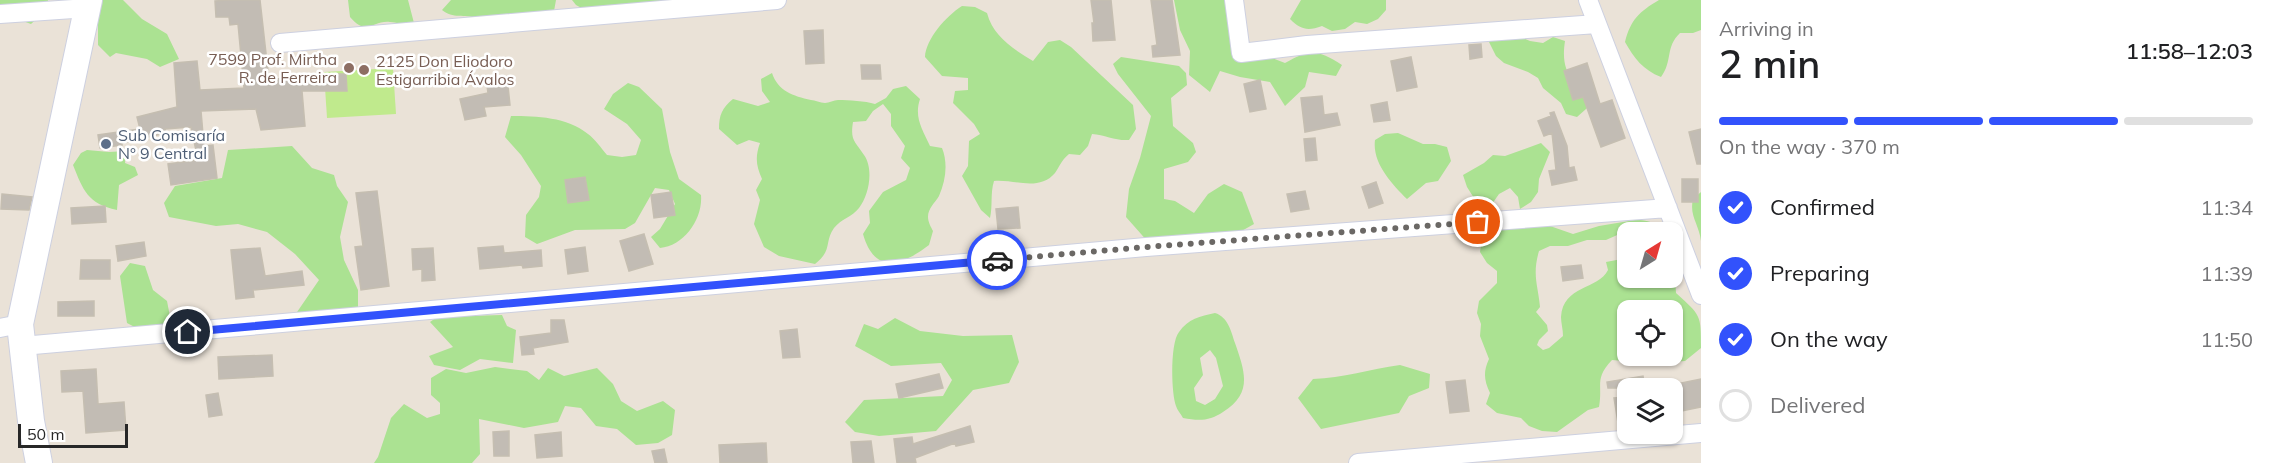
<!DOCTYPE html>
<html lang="en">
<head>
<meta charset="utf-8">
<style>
  :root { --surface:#fff; --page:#f6f6f6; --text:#202124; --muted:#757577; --line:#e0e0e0; --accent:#3252fc }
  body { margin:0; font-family:Mulish,sans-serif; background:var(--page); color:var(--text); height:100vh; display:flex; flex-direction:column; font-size:22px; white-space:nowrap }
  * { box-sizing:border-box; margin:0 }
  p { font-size:20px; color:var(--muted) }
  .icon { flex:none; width:33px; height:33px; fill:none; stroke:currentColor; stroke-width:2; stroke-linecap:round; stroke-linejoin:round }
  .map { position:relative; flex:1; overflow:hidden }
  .drawer { display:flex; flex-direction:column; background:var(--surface); width:570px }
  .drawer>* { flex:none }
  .needle { width:39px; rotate:37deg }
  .buttons { position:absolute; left:1617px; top:222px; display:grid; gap:12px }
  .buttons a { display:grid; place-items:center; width:66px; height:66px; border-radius:12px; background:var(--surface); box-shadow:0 2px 4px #0004; font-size:30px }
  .scale { position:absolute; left:18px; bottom:15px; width:110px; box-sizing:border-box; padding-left:6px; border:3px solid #272727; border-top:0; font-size:16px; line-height:21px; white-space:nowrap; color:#272727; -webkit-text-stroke:4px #fff; paint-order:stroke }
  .pin { position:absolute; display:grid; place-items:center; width:51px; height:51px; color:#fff; margin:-26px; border:3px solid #fff; border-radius:50%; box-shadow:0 2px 6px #0007 }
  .courier { position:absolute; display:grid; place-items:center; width:60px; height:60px; margin:-30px; border:4px solid #3252fc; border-radius:50%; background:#fff; color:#222; box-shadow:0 2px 8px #0007 }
  .overview em { font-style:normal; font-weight:600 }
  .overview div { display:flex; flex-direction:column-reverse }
  .overview { display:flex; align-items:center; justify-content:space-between; height:102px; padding:0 18px }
  h1 { font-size:39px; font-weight:600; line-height:45px }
  .bar { display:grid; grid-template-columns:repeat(4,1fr); gap:9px 6px; align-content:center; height:72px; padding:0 18px }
  .bar i { height:8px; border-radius:4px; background:var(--line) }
  .bar .active { background:var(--accent) }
  .bar p { grid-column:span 4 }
  ol { padding:0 18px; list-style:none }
  li { display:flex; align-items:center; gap:18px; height:66px }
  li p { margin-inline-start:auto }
  li .icon { padding:6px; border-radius:50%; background:var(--accent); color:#fff; stroke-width:4 }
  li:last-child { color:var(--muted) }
  li i { width:33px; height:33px; border:3px solid var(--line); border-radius:50% }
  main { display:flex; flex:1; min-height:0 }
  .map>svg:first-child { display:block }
  .green { fill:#abe292; fill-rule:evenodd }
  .pitch { fill:#c0ea8d }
  .building { fill:#c2bcb4; stroke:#c5beb1; stroke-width:1.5 }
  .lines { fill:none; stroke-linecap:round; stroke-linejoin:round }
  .street-casing { stroke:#cdd0e0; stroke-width:20 }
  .secondary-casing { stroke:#cdd0e0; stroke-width:28 }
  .street { stroke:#fff; stroke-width:18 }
  .secondary { stroke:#fff; stroke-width:26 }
  .done { stroke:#6b6865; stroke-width:6; stroke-dasharray:0 10.8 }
  .route { stroke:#3252fc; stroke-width:8 }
  .education-dot { fill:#8d6e63; stroke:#fff; stroke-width:2 }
  .service-dot { fill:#5c6f8a; stroke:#fff; stroke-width:2 }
  .labels { text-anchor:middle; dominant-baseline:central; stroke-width:5; stroke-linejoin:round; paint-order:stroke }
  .education-label { font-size:16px; fill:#785e54; stroke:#fff; text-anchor:end }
  .service-label { font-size:16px; fill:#4e5e75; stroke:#fff; text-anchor:start }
</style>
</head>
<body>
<main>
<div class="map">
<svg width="1701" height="463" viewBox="0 0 1701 463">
  <rect width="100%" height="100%" fill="#eae2d7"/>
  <path class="green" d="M0 0H48C48 10 39 17 31 24L0 13Z
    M102 0H123L142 19 167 34 179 59 160 67 147 59 116 53 110 57 98 45V11Z
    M348 0H408L414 23C402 25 401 23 390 22 373 20 367 37 350 17Z
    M451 0H556L554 11 477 18C464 14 453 19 442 10Z
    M572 0H666L647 5 635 3 587 11 576 5Z
    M1174 0H1226L1247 60 1267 56 1285 63C1310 49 1317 49 1342 65L1336 76 1309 72 1305 87 1285 106 1270 82 1240 77 1220 71 1210 92 1189 75 1190 51 1180 30Z
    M1301 0H1386V10L1378 19 1367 24 1355 22 1345 29 1332 31 1322 26C1308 31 1301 30 1290 19Z
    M1659 0H1701V30L1693 33H1680C1665 47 1673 61 1661 77 1643 70 1634 58 1625 42 1631 19 1639 12 1659 0Z
    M962 6 975 7 987 13C993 36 1013 49 1033 61L1048 42 1060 40 1071 47 1133 105 1136 129 1129 140C1116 141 1105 135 1092 134L1088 146 1080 155 1069 154C1060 162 1060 166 1055 173 1039 192 1014 179 994 181 990 194 993 205 990 218L981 210 962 176 968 166 969 141 980 134 974 124 953 103 955 91 968 90V78L942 76 925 57C926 39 946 16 962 6Z
    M1507 31 1530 41 1543 43 1553 37 1565 41C1560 74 1573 81 1595 101L1577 117 1566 114 1561 103 1543 88 1538 78 1528 72 1504 63 1496 56 1485 34Z
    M1121 57 1179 66 1186 73 1187 85 1171 98 1173 126 1193 143 1196 152 1188 162 1164 169V199L1175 201 1194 213 1208 194 1224 184 1242 192 1254 224 1231 237 1204 233 1160 245 1149 243 1126 217 1129 189 1140 158 1151 116 1118 74 1113 64Z
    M772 73C778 91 793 96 811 100 815 100 820 103 825 103 829 103 834 100 838 100 849 100 865 101 875 104L886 98 893 89 906 86 920 99C914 117 922 129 930 146L942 148C948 163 946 180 939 196 935 203 928 208 928 217 928 222 931 227 933 231L929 245C903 265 875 276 863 234L870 223 869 211 883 192 906 180 910 168 901 158 905 146 891 126V114L883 104 873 111 866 121 853 122C850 141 855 141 864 155 874 169 869 195 859 208 852 217 841 219 834 228 824 242 833 250 815 264L779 256 764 247 754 224 760 200 756 190 762 179C756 166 755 157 760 143L749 140 737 145 719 129C719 115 722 108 733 99L758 106 770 102 762 91 761 79Z
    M628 83 639 87 662 109 670 152 679 179 701 195C703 219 684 246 660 248L651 237 660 229 675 204 669 190 655 188 635 223 625 229 575 230 537 244 525 237 526 215 539 197 541 186 521 155 505 137 511 116C537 116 567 117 588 134 595 139 601 148 607 155L622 157 636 155 641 140 627 124 604 109 613 94Z
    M1398 133 1423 144H1435L1447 147 1451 161 1438 181 1426 183 1407 199C1392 184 1372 163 1375 140L1385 134Z
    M1541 143 1550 152 1539 179 1538 192 1531 202 1520 209 1518 197 1510 188 1499 194 1492 204 1479 206 1467 187 1463 175 1484 163 1493 155 1505 156Z
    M292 146 312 168 334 175 337 186 348 202 340 237 344 260 358 290V311L295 315 319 280 295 254 267 232 238 224 216 226 169 217 164 203 175 186 222 178 228 150Z
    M87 150 109 152 126 151 125 163 135 167 138 175 119 185 117 210C88 204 83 190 73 165L81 153Z
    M1701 192V241C1699 224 1689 216 1693 199Z
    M1635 220C1648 220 1656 222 1664 232H1624L1606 240H1587L1568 246H1550L1539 251C1532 275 1538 285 1540 307L1536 312 1547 325 1548 331 1539 340 1537 345 1543 350 1549 348 1563 336C1563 329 1561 323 1561 317 1563 285 1598 290 1608 270L1606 262 1627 258 1628 278H1672L1673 252 1680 266 1675 277 1676 293C1701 316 1701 314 1701 348L1685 361 1672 362 1660 358 1635 362 1612 360C1594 379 1603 384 1599 407L1588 410 1557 432 1542 431 1529 426 1521 418 1497 413 1486 404 1490 393C1484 380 1483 372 1489 359L1480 336 1481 324 1477 313 1479 301 1497 283V271L1487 263 1480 252 1482 239 1488 229 1526 223 1550 226 1573 234 1599 226ZM1628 310H1672V356H1628Z
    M130 263 145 266 153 290 167 301 172 327 146 333 127 323 120 276Z
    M443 313 468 316 502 315 507 326 516 330 513 363 480 359 460 370 434 365 429 356 453 347 430 322Z
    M1215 313C1228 317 1231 331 1235 343 1245 372 1253 393 1223 412 1210 421 1199 421 1183 418 1181 414 1177 410 1176 406 1171 393 1170 343 1179 332 1188 319 1200 316 1215 313ZM1210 350 1216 358 1223 386 1215 399 1205 405 1196 401 1194 388 1203 375 1200 358Z
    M895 318 920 331 963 336 1012 335 1019 362 1009 383 973 390 936 431 879 436 855 432 845 422 864 400 943 396 952 380 941 363 891 366 855 346 864 324 878 329Z
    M1400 365 1430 374 1429 388 1409 396 1399 413 1321 429 1298 398 1313 379C1343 378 1370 369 1400 365Z
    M495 367 527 371 539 380 548 368 564 376 597 368 613 384 621 401 637 411 663 401 675 410 672 435 658 443 636 445 617 429 596 426 581 408 565 406 558 422 524 428 479 419 480 454 472 463H374L378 457 391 418 404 404 427 418 440 414V403L431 395V378L446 369 466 373Z"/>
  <path class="pitch" d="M393 68 396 114 327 118 324 72Z"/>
  <path class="building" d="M230 0H260L269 80 315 74H346L347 91H302L305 126 261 130 256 109 201 111 204 146 213 145 217 178 171 185 168 164 198 160 191 127 165 129 166 133 122 143V145L100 148 98 135 140 129 137 117 177 107 174 63 197 61 200 90 244 88 238 24 230 25 229 17H216L215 1Z
    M1091 0H1111L1115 40 1093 41 1092 23H1094Z
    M1151 0H1172L1180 55 1153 57 1152 46 1157 45Z
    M823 30 824 63 806 64 804 31Z
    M1481 44 1482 57 1470 59 1469 45Z
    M1411 57 1417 87 1397 91 1391 61Z
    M1587 63 1600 104 1612 100 1625 138 1601 147 1583 97 1573 100 1564 71Z
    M861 65H880L881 79H862Z
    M507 77 510 105 484 107 486 116 465 120 460 99 488 93 486 79Z
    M1260 80 1266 109 1250 112 1244 84Z
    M1322 96 1324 115 1337 113 1340 125 1305 132 1301 98Z
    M1387 102 1390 120 1374 122 1371 105Z
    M1554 112 1567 146 1569 168 1574 167 1577 180 1552 185 1549 171 1556 170 1552 133 1544 136 1538 121 1551 116 1550 113Z
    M1701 129V164H1697L1689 132Z
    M1315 138 1317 160 1306 161 1304 139Z
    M585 177 589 200 568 203 565 180Z
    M1682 179H1698V202H1682Z
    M1376 182 1383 203 1369 208 1362 187Z
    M377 191 389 286 361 290 355 247 363 246 356 193Z
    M1305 191 1309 209 1291 212 1287 194Z
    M671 192 675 215 654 218 651 195Z
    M2 194 32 197 29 210 1 209Z
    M105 206 106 222 72 224 71 208Z
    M1018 207 1020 228 998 229 996 209Z
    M644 234 653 264 629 271 620 241Z
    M144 242 146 256 118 261 116 246Z
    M503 246 504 253 541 250 542 266 523 268 522 265 480 269 478 248Z
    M585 247 588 271 568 274 565 250Z
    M260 248 265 276 302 271 304 285 253 290 254 297 236 299 231 250Z
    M433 248 435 280 422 281V269L413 270 412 249Z
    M81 260H110V279H80Z
    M1581 265 1583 278 1563 281 1561 267Z
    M94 301V316H58V302Z
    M551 320H564L568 342 533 348 534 354 522 355 520 337 551 333Z
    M797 329 800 357 783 358 780 331Z
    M272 355 273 376 219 379 218 357Z
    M96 369 98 404 124 402 126 430 86 433 83 391 62 392 61 371Z
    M939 374 943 388 899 398 896 384Z
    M1643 376 1645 388H1608L1607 382Z
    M1701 379V407L1681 411 1676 384Z
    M1465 380 1469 411 1450 413 1446 382Z
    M218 393 222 415 209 417 206 395Z
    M1626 397 1628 428 1619 429 1614 398Z
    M970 426 974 442 956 446 955 443 915 458 916 463H897L894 439 912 437 913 444Z
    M509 431V456H494L493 432Z
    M561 432 562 456 537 458 535 435Z
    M871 441 874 463H853L851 442Z
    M766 443 767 463H720L719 445Z
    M664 449 667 463H655L652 451Z"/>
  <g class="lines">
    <defs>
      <path id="street" d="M1234 0 1241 53 1307 45 1597 24
        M1588 0 1701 295
        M0 14 88 8
        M280 43 777 0
        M0 328 20 324
        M22 346 1146 247 1668 208
        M1358 463 1701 433"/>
      <path id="secondary" d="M39 463 31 421 20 324 89 0"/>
    </defs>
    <use href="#street" class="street-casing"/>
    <use href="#secondary" class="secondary-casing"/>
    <use href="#street" class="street"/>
    <use href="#secondary" class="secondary"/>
  </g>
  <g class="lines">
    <path class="done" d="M997 260 1146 247 1478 222"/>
    <path class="route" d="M188 332 997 260"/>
  </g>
  <g class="education-dot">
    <circle cx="349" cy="68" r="6"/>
    <circle cx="364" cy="70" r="6"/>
  </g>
  <circle class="service-dot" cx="106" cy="144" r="6"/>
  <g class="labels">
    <g class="education-label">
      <text x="337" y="59">7599 Prof. Mirtha<tspan x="337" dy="18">R. de Ferreira</tspan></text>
      <text x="376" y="61" text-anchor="start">2125 Don Eliodoro<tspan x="376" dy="18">Estigarribia Ávalos</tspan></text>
    </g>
    <g class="service-label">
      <text x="118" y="135">Sub Comisaría<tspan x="118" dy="18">N° 9 Central</tspan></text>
    </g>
  </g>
</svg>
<div class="buttons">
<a><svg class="needle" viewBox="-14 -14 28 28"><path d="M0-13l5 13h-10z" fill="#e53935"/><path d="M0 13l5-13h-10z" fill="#757577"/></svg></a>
<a><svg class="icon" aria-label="locate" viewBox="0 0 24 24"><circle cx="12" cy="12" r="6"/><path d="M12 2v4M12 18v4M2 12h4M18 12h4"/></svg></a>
<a><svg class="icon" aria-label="layers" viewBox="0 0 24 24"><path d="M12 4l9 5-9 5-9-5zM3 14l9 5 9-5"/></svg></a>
</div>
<div class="scale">50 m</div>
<div class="pin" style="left:1478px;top:222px;background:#ea580c"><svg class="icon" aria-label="bag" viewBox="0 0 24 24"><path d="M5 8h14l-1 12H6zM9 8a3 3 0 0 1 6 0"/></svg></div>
<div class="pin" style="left:188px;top:332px;background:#1f2937"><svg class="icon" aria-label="home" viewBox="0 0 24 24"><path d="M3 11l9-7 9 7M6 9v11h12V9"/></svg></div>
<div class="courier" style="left:997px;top:260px"><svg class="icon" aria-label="car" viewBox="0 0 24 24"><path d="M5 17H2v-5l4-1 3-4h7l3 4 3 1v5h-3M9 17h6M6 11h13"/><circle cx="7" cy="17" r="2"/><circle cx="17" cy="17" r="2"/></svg></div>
</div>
<section class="drawer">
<div class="overview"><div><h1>2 min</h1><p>Arriving in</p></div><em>11:58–12:03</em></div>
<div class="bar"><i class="active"></i><i class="active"></i><i class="active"></i><i></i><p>On the way · 370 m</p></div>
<ol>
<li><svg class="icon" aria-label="check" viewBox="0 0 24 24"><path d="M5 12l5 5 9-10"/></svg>Confirmed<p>11:34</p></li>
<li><svg class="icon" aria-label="check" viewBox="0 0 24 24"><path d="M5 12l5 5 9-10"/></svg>Preparing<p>11:39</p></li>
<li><svg class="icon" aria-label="check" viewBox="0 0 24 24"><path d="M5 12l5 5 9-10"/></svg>On the way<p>11:50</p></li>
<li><i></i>Delivered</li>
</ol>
</section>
</main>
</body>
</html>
